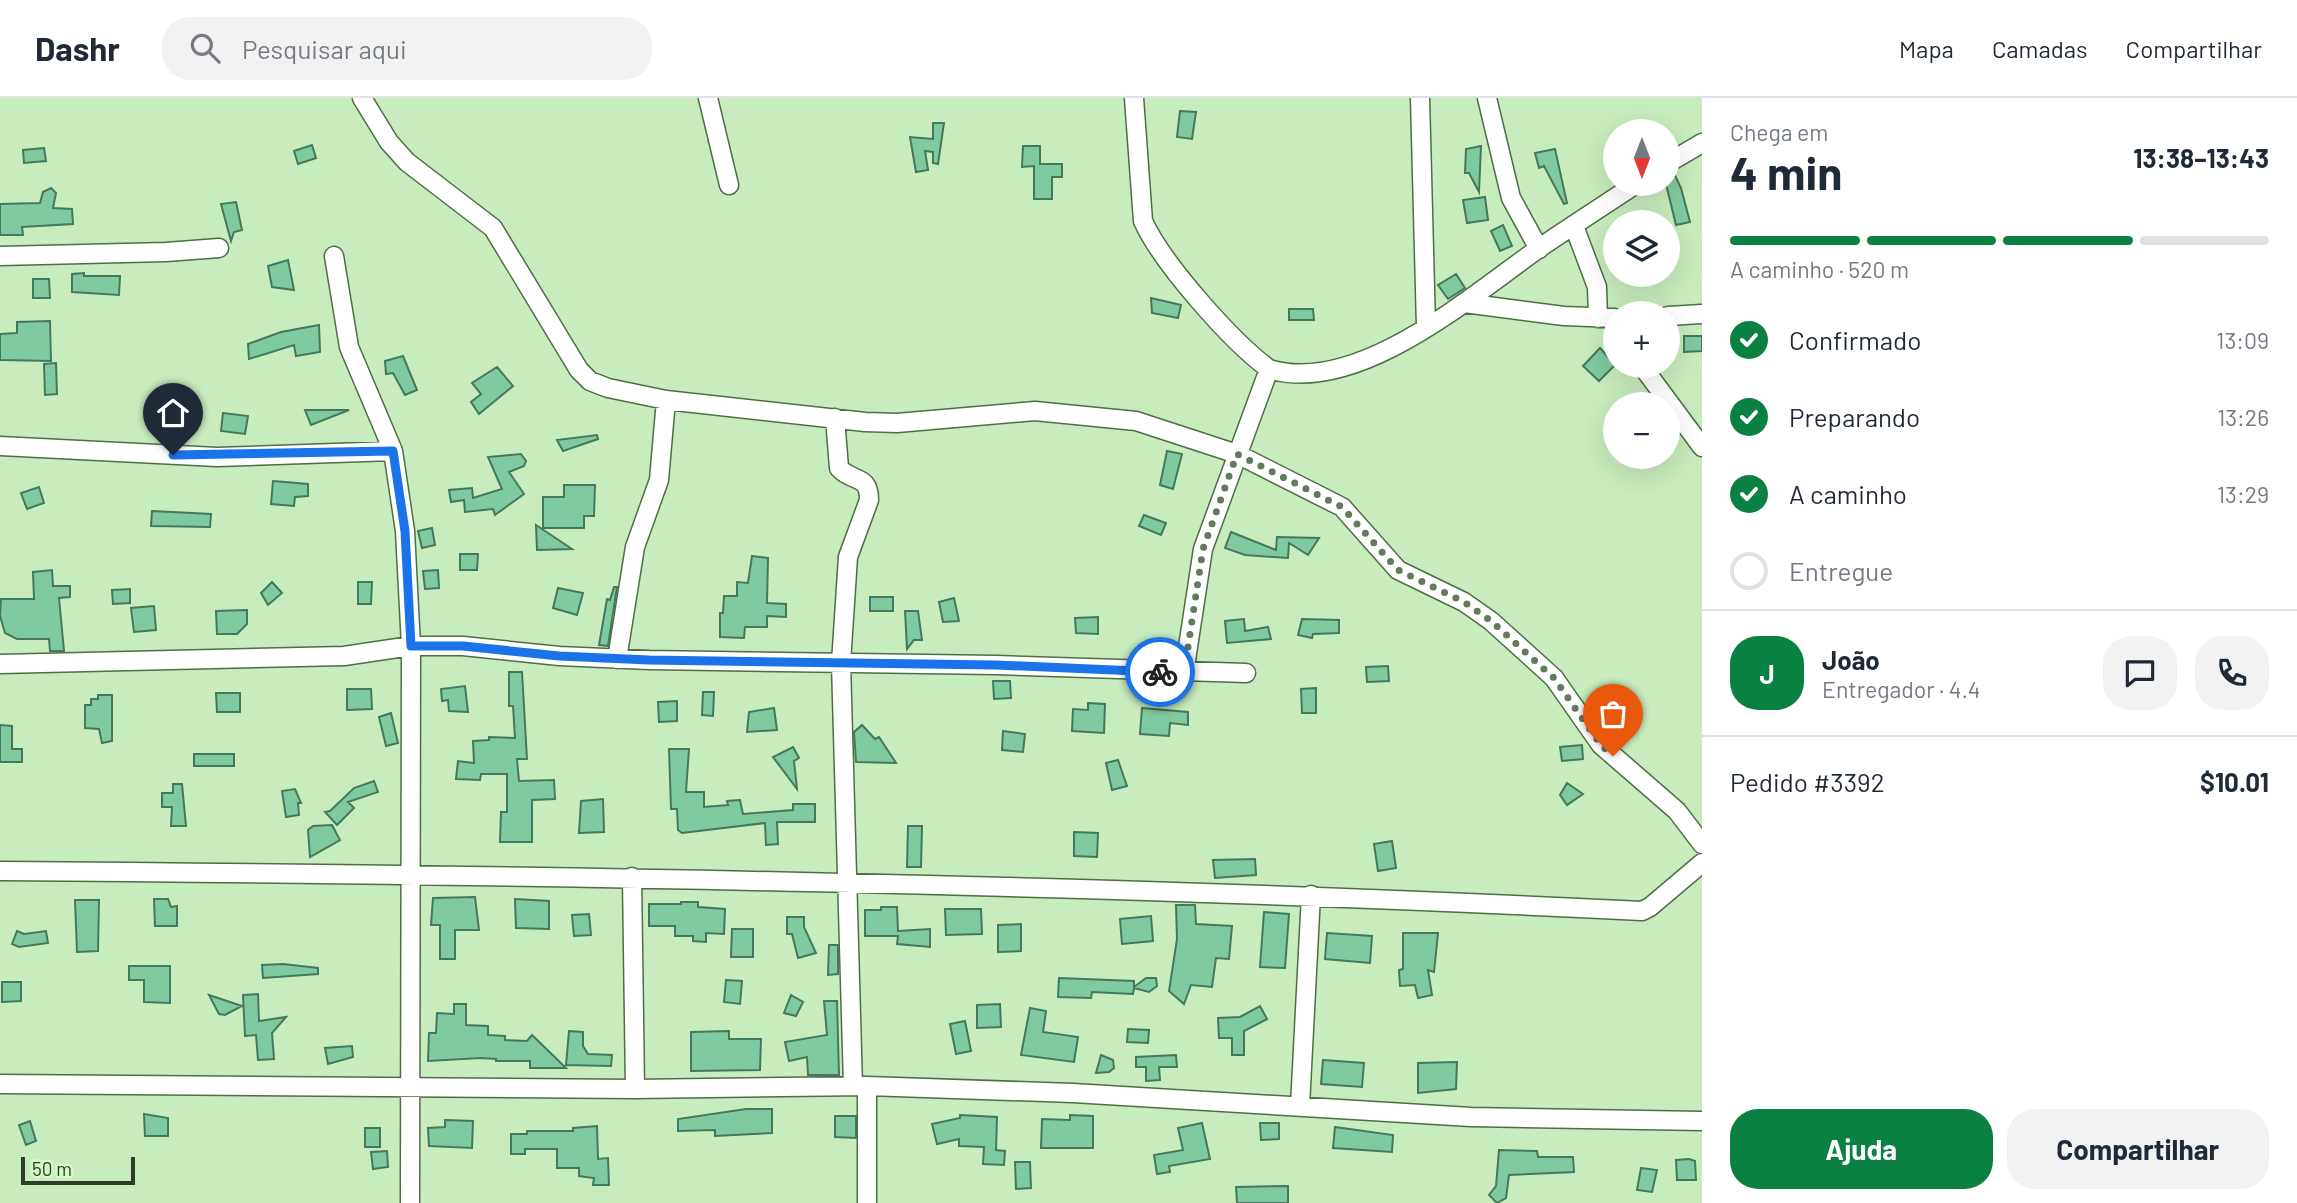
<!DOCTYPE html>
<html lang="pt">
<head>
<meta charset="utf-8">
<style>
  :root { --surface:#fff; --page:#f2f2f3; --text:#1f2937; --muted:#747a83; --line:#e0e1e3; --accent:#0b8043 }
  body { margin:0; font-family:Barlow,sans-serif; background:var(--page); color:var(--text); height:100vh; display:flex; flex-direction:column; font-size:26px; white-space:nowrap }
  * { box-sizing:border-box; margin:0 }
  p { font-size:23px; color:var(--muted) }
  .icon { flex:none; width:38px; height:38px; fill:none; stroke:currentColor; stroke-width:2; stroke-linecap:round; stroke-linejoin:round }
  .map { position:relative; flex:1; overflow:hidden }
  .panel { display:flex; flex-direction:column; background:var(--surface); width:595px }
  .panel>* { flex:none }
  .needle { width:46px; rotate:180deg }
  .buttons { position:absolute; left:1603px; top:21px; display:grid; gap:14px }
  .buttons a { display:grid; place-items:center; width:77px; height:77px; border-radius:50%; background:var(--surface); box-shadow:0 7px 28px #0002; font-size:35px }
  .scale { position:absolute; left:21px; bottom:18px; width:114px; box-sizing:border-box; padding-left:7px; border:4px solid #2e3c2a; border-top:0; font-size:19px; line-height:24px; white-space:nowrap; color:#2e3c2a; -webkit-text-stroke:5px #d5faca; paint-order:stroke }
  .pin { position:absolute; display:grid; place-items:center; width:60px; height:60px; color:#fff; margin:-72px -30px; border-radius:50% 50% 50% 0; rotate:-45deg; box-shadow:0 0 7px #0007 }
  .pin .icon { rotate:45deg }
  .courier { position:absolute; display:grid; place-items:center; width:70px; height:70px; margin:-35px; border:5px solid #1a73e8; border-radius:50%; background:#fff; color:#222; box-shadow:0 2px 9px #0007 }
  .headline em { font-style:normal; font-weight:700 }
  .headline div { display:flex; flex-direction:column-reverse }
  .headline { display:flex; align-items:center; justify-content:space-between; height:119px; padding:0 28px }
  h1 { font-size:46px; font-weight:700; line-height:52px }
  .bar { display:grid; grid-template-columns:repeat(4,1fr); gap:10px 7px; align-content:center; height:84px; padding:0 28px }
  .bar i { height:9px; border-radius:5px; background:var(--line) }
  .bar .current { background:var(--accent) }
  .bar p { grid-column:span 4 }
  .line { display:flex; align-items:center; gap:18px; padding:0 28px; border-top:2px solid var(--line) }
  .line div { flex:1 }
  .round { display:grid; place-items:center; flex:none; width:74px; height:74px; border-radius:28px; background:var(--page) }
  ol { padding:0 28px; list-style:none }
  li { display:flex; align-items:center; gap:21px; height:77px }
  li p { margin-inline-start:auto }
  li .icon { padding:7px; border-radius:50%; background:var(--accent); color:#fff; stroke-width:4 }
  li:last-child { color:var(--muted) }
  li i { width:38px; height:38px; border:4px solid var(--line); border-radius:50% }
  .primary-button { display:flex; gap:14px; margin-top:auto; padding:14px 28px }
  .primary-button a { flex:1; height:80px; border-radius:28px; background:var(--accent); color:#fff; font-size:28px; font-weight:700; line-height:80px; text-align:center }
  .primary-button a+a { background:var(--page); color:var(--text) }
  header { display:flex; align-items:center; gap:42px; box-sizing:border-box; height:98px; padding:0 35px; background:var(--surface); border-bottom:2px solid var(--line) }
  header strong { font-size:33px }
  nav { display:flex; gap:38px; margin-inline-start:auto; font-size:24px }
  .search { width:490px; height:63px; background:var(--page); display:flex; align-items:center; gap:18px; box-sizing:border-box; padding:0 24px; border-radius:28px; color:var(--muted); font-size:26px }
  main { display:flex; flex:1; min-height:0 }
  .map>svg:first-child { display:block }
  .building { fill:#80caa1; stroke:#44795d; stroke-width:2 }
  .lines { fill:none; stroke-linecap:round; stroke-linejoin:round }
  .minor-casing { stroke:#4e6e44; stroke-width:21 }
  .minor { stroke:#fff; stroke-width:18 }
  .done { stroke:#647a5d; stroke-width:7; stroke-dasharray:0 12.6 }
  .route { stroke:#1a73e8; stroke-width:9 }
</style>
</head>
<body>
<header>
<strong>Dashr</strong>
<div class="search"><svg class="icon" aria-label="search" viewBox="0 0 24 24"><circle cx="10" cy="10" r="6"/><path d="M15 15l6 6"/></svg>Pesquisar aqui</div>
<nav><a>Mapa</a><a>Camadas</a><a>Compartilhar</a></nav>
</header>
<main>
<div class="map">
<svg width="1702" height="1105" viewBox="0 0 1702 1105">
  <rect width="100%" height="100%" fill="#c8ecbd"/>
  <path class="building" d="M1180 13 1196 14 1192 41 1177 39Z
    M933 25H944L938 66 933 65V54L925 53 928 72 916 74 910 39 933 41Z
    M312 47 316 60 298 66 294 53Z
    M1023 48H1040V66H1062V79H1052V101H1034V68L1022 69Z
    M1481 48 1479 94 1469 75H1465L1466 51Z
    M44 50 46 63 24 65 23 52Z
    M1555 51 1567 105 1564 106 1544 68 1539 70 1535 55Z
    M1674 75 1681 90 1690 124 1676 127 1666 86 1668 76Z
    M51 90 56 95 53 110 72 111 73 126 22 129 23 137H0V106L40 105 43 94Z
    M1485 99 1488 122 1467 125 1463 102Z
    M236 104 242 132 234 134 231 143 221 106Z
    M1503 127 1512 148 1500 153 1491 133Z
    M288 162 294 192 272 189 268 168Z
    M84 175V178H120L119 197 72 194V176Z
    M1456 176 1465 190 1448 201 1438 187Z
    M33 181H49L50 200H33Z
    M1151 200 1181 207 1178 220 1152 215Z
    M1289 211H1313L1314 222H1289Z
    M50 223 51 263 0 262V236L17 235V224Z
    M319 227 320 254 296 258 294 247 249 261 248 246 281 234Z
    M1684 238H1702V253L1684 254Z
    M1600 250 1615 267 1599 283 1583 268Z
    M403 258 417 292 405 297 393 275 386 276 385 263Z
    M56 265 57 296 45 297 44 266Z
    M497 269 513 288 479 316 471 304 481 296 472 285Z
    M305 312H349L311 327Z
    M223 315 248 318 245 336 221 333Z
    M597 337 598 341 563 353 557 342Z
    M1167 353 1182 356 1173 391 1160 387Z
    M521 356 526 363 524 368 509 374 524 396 495 417 493 411 465 414 464 402 451 404 449 392 472 390 473 400 502 391 488 359Z
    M273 383 308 386V398L295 399 294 408 271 406Z
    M564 387H595L594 418H584V430H543V399H564Z
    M39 389 44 405 27 411 21 395Z
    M152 413 211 416 210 429 151 428Z
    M1144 417 1166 425 1161 437 1139 428Z
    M536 427 572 451 537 452Z
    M432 430 435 447 422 450 418 433Z
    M1231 434 1276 452 1277 439 1319 440 1308 457 1289 445 1288 460 1245 457 1225 450Z
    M460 456H478L477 472H460Z
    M752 458 768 460 767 505 786 506V519L767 518V529H745L744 540 720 539V515H723L724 498H737V484L748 485Z
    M52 472 53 488H70V499L59 500 64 553H50L49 541H17L5 535 0 518 1 501H34L33 474Z
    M438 472 439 490 425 491 423 473Z
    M272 484 282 495 268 507 261 495Z
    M358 484H372L371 506H358Z
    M614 489H617L608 548 599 547 607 501 610 502Z
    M558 490 583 495 577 517 553 510Z
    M130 491V505L113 506 112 492Z
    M870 499H893V513H870Z
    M954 500 959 523 943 524 939 504Z
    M154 508 156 532 134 534 131 510Z
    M247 512V526L237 536H217L216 513Z
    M905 513H918L922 542H914L907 551Z
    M1098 519V536L1076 535 1075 520Z
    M1244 521 1245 533 1268 529 1271 541 1227 545 1225 523Z
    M1302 521 1339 522V535L1313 536 1312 540 1298 537Z
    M1388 568 1389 583 1367 584 1366 569Z
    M509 574H522L527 661H517L519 683 554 682 555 701 532 702V744H500L501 714H507V676H481L480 682 456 681 458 663 474 665 473 643 489 642V639L515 640 513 608H509Z
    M993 583H1010L1011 600 994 601Z
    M465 588 468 614 449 613 448 602 442 603 441 591Z
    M1316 590V615H1302L1301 591Z
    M347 591H371L372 611 347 612Z
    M703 594H714L713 618 702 617Z
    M216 595H240V614H217Z
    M98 597H112V643L102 645 99 631 85 630V607H91V601H98Z
    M677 603V623L659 624 658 604Z
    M1088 605 1105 606 1104 635 1072 633 1073 611 1088 612Z
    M774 610 777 632 747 634 749 614Z
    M1142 610 1188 614V627L1170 625 1169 638 1140 636Z
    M391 615 398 645 386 648 379 619Z
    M0 627 12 628V651H22V664H0Z
    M862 627 875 641 879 639 896 665 856 664 854 634Z
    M1003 633 1025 636 1023 654 1002 652Z
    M1582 647 1583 661 1562 663 1560 649Z
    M793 649 799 660 794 663 797 691 773 659Z
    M669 651H689L686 694H704V709L728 707 727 703 740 702 743 716 793 712V706H815V724H777L778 746 766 747 765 725 682 735 678 732 677 711H671Z
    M194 656H234V668H194Z
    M1118 662 1127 688 1112 692 1106 665Z
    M374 683 378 694 348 704 354 710 337 727 325 714 330 713 354 690Z
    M1567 685 1583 696 1567 707 1560 697Z
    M173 686H182L186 728H171L172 709H162V695H173Z
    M295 691 301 705H298L299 717 286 719 282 693Z
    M603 701 604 734 579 735 581 703Z
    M332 727 340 742 310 759 308 732 313 728Z
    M908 728H922L921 769H907Z
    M1074 734 1098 735 1097 759 1074 758Z
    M1392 743 1396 770 1378 773 1374 746Z
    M1255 761 1256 777 1215 780 1213 762Z
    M475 799 479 832H455V861H440V827H431L433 800Z
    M154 801H168L171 809 177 808V828H155Z
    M515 801 549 803V831L516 830Z
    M75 802H99L98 853 77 854Z
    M681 804H698V809L725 811 724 836 706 835V844L693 843V838H675V828H649V806H681Z
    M1176 807H1195L1196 826 1232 828 1229 861 1216 860 1212 889 1191 887 1184 906 1169 893 1177 841Z
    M881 809H897L898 833 930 831V849L897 846 898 838H865V812H881Z
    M945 811H981L982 836 946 837Z
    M1264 814 1289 816 1285 870 1260 869Z
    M589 816 591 837 574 838 572 817Z
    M1151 818 1153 843 1122 846 1120 821Z
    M787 819H804V829L816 855 798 860 792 836H787Z
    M1021 826V853L998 854V827Z
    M732 831H753V859H731Z
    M17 833 24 836 46 833 48 845 19 849 12 846Z
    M1327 835 1372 838 1370 865 1325 861Z
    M1403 835H1438L1434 874 1428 872 1432 897 1418 900 1415 887 1400 888 1399 872 1403 871Z
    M829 847H838V876L828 877Z
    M283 866 318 870V876L263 880 262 867Z
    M129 868H170V905L144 904V882H129Z
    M1059 880 1134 883V889L1146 880H1156L1157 888 1149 894 1134 890 1133 896 1092 894 1091 900 1058 899Z
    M726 882 742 883 740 906 724 904Z
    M2 884H21V903L2 904Z
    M258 896 259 923 286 919 272 935 274 961 258 962 256 937 245 938 243 897Z
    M209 897 242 908 225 917 219 916Z
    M791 897 803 904 796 918 784 915Z
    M824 903H837L839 977H808L807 959 789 963 785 944 827 937Z
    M454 906H466V927L488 928V937L505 938V942L527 943 532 937 566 970H530V963H496V961L481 960 428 963 429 935H436L437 915 454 916Z
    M1000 906 1001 929 977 930V907Z
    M1260 908 1267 921 1244 933V957H1232V940H1219L1218 920 1240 919Z
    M1030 910 1046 913 1043 934 1078 939 1074 964 1021 957Z
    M965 923 971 953 956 956 950 926Z
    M1128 931 1149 932 1148 945 1127 944Z
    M569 933 583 934V948L588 956 612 957 611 968 566 967Z
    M729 933V941H761L760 972 691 973V934Z
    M352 948 353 959 328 966 325 950Z
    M1101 957 1113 962 1114 970 1109 974 1096 975Z
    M1176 957 1177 969H1159L1160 982 1146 983V969H1136V959Z
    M1323 962 1364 965 1362 989 1321 986Z
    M1457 964 1456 991 1418 995V965Z
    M746 1011H772V1035L715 1038V1032L678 1033V1021Z
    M144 1016 168 1020V1038H145Z
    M960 1017 997 1019 996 1052 1005 1053 1004 1067 983 1066 984 1049 959 1048V1041L937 1046 932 1026 960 1020Z
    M1070 1017 1093 1018V1050H1041L1042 1021 1070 1022Z
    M835 1018H856V1040L835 1039Z
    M445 1022 473 1023 472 1050 429 1048 428 1030 445 1029Z
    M30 1023 36 1043 26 1047 19 1027Z
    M1202 1025 1210 1061 1169 1068 1170 1074 1157 1076 1154 1057 1183 1052 1178 1030Z
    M1260 1025H1279V1041L1261 1042Z
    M597 1028 598 1061 608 1060 609 1087H593L594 1080 579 1078V1070H557V1051H525V1056H511V1036H527V1033H573V1030Z
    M1335 1029 1393 1037 1392 1054 1333 1050Z
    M365 1030H380V1049H365Z
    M1499 1052 1537 1053 1538 1059H1573L1574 1074 1509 1077 1506 1100 1497 1105 1489 1097 1496 1088Z
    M387 1053 388 1069 373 1071 371 1054Z
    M1689 1061 1695 1063 1696 1082H1677L1676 1062Z
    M1015 1064H1030L1031 1090 1016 1091Z
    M1641 1070 1657 1072 1652 1094 1637 1092Z
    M1288 1088V1105H1237L1236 1089Z"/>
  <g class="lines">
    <defs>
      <path id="minor" d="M362 0 389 44 407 64 493 130 579 272 590 283 608 290 666 302 865 324 897 325 1035 313 1136 323 1237 356 1342 409 1398 472 1464 504 1491 523 1554 580 1601 647 1677 713 1702 746
        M708 0 729 87
        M1134 0 1143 123C1162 165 1231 243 1269 271L1203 451 1184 575
        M1420 0 1426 229
        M1487 0 1511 100 1539 151
        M1668 65 1702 45
        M1574 128 1597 189 1598 220
        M0 158 166 154 219 150
        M334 158 349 249 393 353
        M1464 205 1564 218 1615 220
        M1668 218 1702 216
        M1642 268 1702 349
        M1269 271C1357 298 1470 199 1538 151 1570 129 1603 108 1636 86
        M835 320 839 370C853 385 869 376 869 402L848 459 841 565 853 988
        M0 348 217 359 393 353 405 433 411 548 410 1105
        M617 561 635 449 659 382 666 302
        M0 566 344 558 411 548H463L559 558 649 562 996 567 1246 575
        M0 773C548 777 1095 786 1642 813L1650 809 1702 765
        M632 779 635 991
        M0 986 635 991 867 988 1073 995 1471 1019 1702 1023
        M1300 1008 1311 797
        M867 1105V988"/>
    </defs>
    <use href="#minor" class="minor-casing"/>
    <use href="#minor" class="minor"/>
  </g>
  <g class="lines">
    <path class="done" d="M1160 574 1184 575 1203 451 1237 356 1342 409 1398 472 1464 504 1491 523 1554 580 1601 647 1613 658"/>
    <path class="route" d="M173 357 393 353 405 433 411 548H463L559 558 649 562 996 567 1160 574"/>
  </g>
</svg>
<div class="buttons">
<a><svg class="needle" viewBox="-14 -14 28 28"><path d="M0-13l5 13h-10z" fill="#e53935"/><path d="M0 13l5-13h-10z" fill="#747a83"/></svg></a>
<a><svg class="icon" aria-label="layers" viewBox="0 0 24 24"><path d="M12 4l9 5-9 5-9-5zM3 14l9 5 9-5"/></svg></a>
<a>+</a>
<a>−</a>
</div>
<div class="scale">50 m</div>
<div class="pin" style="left:1613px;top:658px;background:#ea580c"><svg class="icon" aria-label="bag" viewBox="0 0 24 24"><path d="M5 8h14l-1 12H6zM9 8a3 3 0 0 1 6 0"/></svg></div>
<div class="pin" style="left:173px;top:357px;background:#1f2937"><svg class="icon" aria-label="home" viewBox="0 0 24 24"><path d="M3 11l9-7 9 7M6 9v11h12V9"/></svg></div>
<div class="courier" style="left:1160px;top:574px"><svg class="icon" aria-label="bike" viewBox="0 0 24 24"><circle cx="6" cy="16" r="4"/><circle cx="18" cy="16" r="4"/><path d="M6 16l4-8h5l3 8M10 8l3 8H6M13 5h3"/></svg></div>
</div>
<section class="panel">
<div class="headline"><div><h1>4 min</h1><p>Chega em</p></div><em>13:38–13:43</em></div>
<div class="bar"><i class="current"></i><i class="current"></i><i class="current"></i><i></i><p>A caminho · 520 m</p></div>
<ol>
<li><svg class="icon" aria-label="check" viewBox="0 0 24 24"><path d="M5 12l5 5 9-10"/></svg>Confirmado<p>13:09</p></li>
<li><svg class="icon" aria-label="check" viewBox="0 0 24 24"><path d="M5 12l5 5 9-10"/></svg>Preparando<p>13:26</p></li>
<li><svg class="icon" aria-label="check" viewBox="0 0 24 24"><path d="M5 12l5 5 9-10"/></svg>A caminho<p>13:29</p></li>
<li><i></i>Entregue</li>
</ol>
<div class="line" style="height:126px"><b class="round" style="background:var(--accent);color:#fff">J</b><div><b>João</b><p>Entregador · 4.4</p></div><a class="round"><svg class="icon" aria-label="chat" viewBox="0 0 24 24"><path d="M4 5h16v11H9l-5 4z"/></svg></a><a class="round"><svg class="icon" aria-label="phone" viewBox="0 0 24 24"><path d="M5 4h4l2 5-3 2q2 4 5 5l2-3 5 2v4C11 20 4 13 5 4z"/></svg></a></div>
<div class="line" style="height:91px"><div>Pedido #3392</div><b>$10.01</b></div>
<div class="primary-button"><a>Ajuda</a><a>Compartilhar</a></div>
</section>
</main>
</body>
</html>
